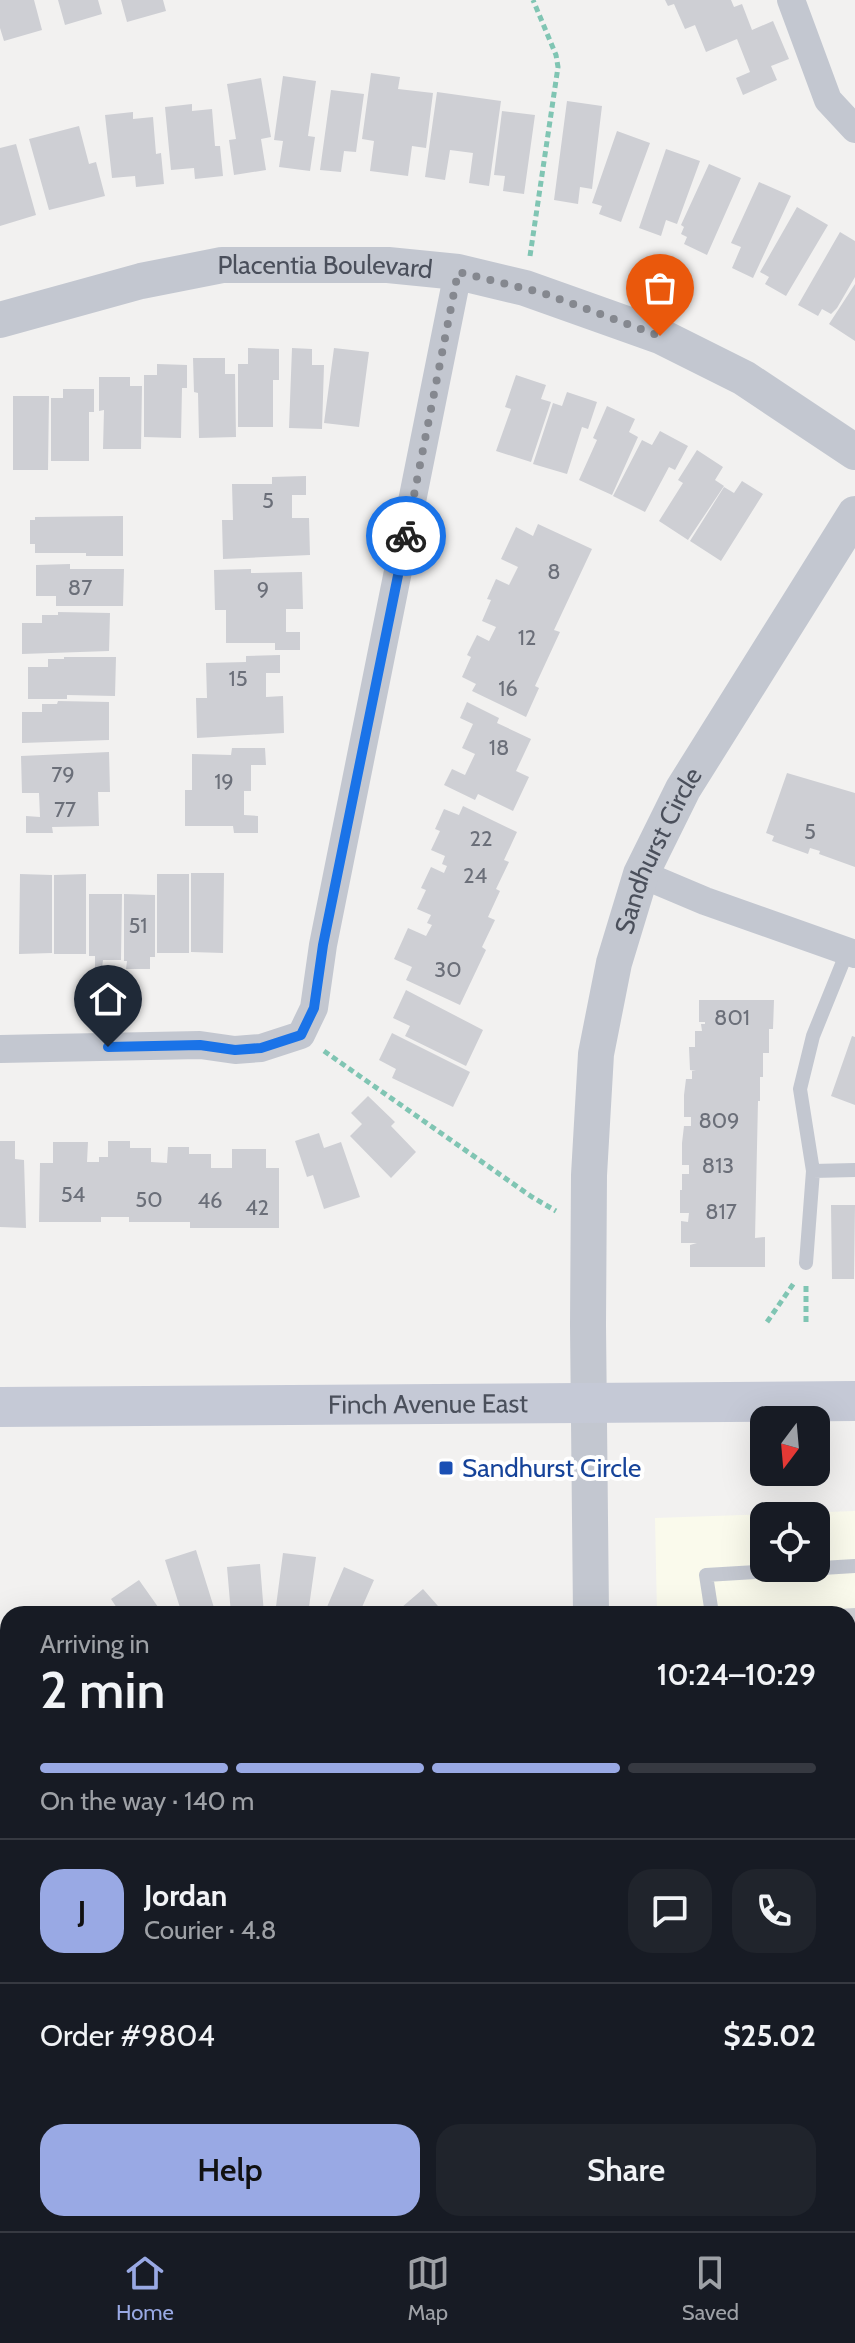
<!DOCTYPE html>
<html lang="en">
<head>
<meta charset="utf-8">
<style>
  :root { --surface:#171b24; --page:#20242c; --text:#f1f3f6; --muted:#9ea1a6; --line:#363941; --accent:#99a9e4 }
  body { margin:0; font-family:Cabin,sans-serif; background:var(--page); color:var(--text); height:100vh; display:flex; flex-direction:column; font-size:30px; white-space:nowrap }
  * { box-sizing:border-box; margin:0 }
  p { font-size:26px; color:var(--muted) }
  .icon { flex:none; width:44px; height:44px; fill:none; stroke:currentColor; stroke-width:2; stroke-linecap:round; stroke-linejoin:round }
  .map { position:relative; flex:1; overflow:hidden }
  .details { position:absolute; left:0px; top:1606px; width:856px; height:626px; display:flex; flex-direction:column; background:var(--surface); border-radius:24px 24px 0 0; box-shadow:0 8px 32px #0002 }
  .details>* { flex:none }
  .needle { width:52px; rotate:196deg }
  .fabs { position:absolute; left:750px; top:1406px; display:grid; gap:16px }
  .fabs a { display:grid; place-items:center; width:80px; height:80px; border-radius:16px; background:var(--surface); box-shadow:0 8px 32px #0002; font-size:40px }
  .pin { position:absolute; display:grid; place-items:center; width:68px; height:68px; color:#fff; margin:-82px -34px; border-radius:50% 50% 50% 0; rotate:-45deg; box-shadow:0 0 8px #0007 }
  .pin .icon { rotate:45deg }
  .courier { position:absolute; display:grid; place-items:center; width:80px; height:80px; margin:-40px; border:6px solid #1a73e8; border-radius:50%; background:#fff; color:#222; box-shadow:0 2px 10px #0007 }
  .head em { font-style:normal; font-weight:600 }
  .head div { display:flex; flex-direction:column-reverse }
  .head { display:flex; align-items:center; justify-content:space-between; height:136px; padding:0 40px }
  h1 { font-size:52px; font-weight:600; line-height:60px }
  .bar { display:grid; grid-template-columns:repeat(4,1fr); gap:12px 8px; align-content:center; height:96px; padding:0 40px }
  .bar i { height:10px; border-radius:6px; background:var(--line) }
  .bar .on { background:var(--accent) }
  .bar p { grid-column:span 4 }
  .line { display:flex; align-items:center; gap:20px; padding:0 40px; border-top:2px solid var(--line) }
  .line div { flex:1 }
  .round { display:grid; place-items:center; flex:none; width:84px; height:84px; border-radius:24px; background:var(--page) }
  .primary-button { display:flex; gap:16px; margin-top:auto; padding:16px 40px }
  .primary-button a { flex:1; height:92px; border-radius:24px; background:var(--accent); color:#111; font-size:32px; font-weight:600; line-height:92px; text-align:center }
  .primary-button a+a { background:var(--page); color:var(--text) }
  .dock { display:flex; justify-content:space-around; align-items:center; height:112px; border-top:2px solid var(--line); background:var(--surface); font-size:22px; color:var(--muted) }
  .dock a { display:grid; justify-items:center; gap:4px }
  .dock .on { color:var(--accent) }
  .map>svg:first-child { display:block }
  .commercial { fill:#fafaec; fill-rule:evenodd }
  .building { fill:#cecfd4 }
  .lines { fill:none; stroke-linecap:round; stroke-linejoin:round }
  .path { stroke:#80c5b3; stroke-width:5; stroke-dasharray:6 4; stroke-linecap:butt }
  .service { stroke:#c3c7d0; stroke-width:14 }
  .minor { stroke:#c3c7d0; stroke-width:28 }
  .tertiary { stroke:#c3c7d0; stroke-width:36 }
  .secondary { stroke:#c5c9d6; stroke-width:40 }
  .done { stroke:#85888f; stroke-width:8; stroke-dasharray:0 14.4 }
  .route { stroke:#1a73e8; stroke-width:10 }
  .transit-dot { fill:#1a4fb4; stroke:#fff; stroke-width:3 }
  .labels { text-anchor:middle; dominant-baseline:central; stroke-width:8; stroke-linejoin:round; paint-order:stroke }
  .number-label { font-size:22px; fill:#6b6f79 }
  .street-label { font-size:26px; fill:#4a4f5b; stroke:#fff }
  .transit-label { font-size:26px; fill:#164399; stroke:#fff; text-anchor:start }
</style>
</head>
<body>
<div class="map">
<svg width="855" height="2231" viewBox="0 0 855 2231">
  <rect width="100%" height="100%" fill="#f2f1f0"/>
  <path class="commercial" d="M855 1511V2045L848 2051V1614H657L655 1518ZM764 1516H816V1568H764Z"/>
  <path class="building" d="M0 0H34L42 30 4 41 0 28Z
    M58 0H98L102 14 65 25Z
    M121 0H163L166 11 127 22Z
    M665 0H731L734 7 742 4 752 30 773 21 789 59 771 66 777 80 743 95 736 78 750 72 737 39 706 52 695 25 685 29 674 4 668 6Z
    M371 73 400 77 398 89 433 93 426 148 412 146 408 176 370 171 374 141 362 139Z
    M283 76 316 81 308 136 315 137 310 171 279 167 283 141 274 140Z
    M261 78 271 137 261 139 266 170 234 175 229 140 236 139 227 84Z
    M331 90 364 94 356 152 344 151 341 172 320 170Z
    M437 92 501 101 489 186 469 183 473 153 450 150 445 180 425 177Z
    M567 101 602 106 592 189 580 187 578 204 554 200Z
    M192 104V111L212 109 215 146H220L223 176 195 179 194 168 171 170 165 107Z
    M502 111 535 115 524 194 503 191 505 176 494 175Z
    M133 112V119L153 117 156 154 161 153 164 184 136 187 135 176 112 178 105 115Z
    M79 126 89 164 96 162 105 196 49 210 29 139Z
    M617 131 650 143 621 222 599 214 602 206 592 203Z
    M16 144 36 215 0 226V148Z
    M666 149 700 161 677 224 666 220 661 236 639 228Z
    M709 164 741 178 707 255 684 244 687 237 681 234 684 227 681 225Z
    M759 182 791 196 753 278 732 268 741 247 731 243Z
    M797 207 828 225 786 296 765 284 769 277 760 272Z
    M840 232 855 241V277L837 308 831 314 822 309 818 316 798 305Z
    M855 284V341L829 324Z
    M248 348 279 349V380H273V427H238V364H248Z
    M292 348 312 349V365H324L322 429 289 428Z
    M334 348 369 352 359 427 324 423Z
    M193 358H225V374H235L236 437 199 438 198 393 194 392Z
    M157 364 187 365V388H182L181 438 144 437V375H157Z
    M516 375 546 385 541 399 551 402 531 462 496 451 511 409 505 407Z
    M99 377H130V386H142L141 449H103L104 410 99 411Z
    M63 389H94V412H89V461H51V398H63Z
    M567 392 597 402 588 429 582 427 567 474 533 464 553 403 562 406Z
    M13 396H49L48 470H13Z
    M607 406 635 419 629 432 638 437 612 495 579 480 597 440 593 438Z
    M660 431 688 446 675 470 669 467 645 512 613 496 642 440 652 445Z
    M697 450 723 467 715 480 724 486 688 540 659 521 683 483 678 480Z
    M306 476V495H292V518H309L310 555 223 559 222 520H233L232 484H272V477Z
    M742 481 763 494 721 561 690 541 724 487 734 493Z
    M123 516V556H86V553H35V544H30V520H35V517Z
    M538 524 592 549 554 630 560 632 535 686 539 688 526 717 472 691 476 684 462 677 471 657 467 655 477 635 489 641 496 627 482 621 491 600 487 599 496 579 509 585 518 567 501 559 516 527 533 536Z
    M70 564V569H124L123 606H56V596H36V565Z
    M251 569V573L302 572 303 609H286V632H300V650H275V643H226V610H215L214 570Z
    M58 612 110 613 109 651 22 654V623H42V615H58Z
    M280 655V673H266V697L283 696 284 733 197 738 196 698H207L206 663 246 662V656Z
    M64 657H116L115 696 67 695V699H28V667H48V659H64Z
    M58 701 109 702V740L22 743V712H42V704H57Z
    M467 702 499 718 497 723 531 739 516 771 529 777 513 811 478 794 475 800 444 785 452 769 465 775 475 754 462 748 473 724 460 718Z
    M232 748H265L266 765H251V791H244V815L258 816V833H234L233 826H185V790H192V754L231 755Z
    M109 752 110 792H98L99 826 52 827 53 833H26V816L40 817 39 793H22L21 756Z
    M787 773 855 793V867L819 854 820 851 810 848 808 854 772 841 774 836 766 833Z
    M463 806 517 832 504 860 509 862 496 889 500 891 488 917 495 920 482 947 486 950 460 1005 406 980 412 967 394 959 408 928 426 936 432 925 427 923 431 915 417 909 426 890 421 888 431 867 444 873 447 866 442 864 445 856 431 850 440 831 435 829 444 809 459 815Z
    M191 873H224L223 953 191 952Z
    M20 874 52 875V953L19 954Z
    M86 874V954H54V875Z
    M157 874H189V953H157Z
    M89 894H122L121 960H103L102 968H95V956H89Z
    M124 894 155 895V957H150V969H126L127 961H124Z
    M406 990 483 1030 466 1066 405 1036 410 1026 393 1018Z
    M699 1000H774L773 1029H769V1053H763V1077H760V1101H758L755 1238 765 1237V1267H690V1245L697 1243H681V1221L688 1222 689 1213H680V1190H682V1174H689V1165H682V1143L684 1126H691V1117H684V1095L686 1079H692V1071H696L690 1070 689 1047H695V1031H702L701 1024H705V1022H699Z
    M392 1033 470 1072 453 1107 392 1078 396 1069 379 1060Z
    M852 1036 855 1037V1105L831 1096Z
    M368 1096 395 1122 391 1126 416 1152 391 1178 350 1136 362 1124 351 1113Z
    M319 1133 324 1148 341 1142 360 1197 324 1209 313 1175 307 1177 295 1141Z
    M0 1141H15V1159L24 1160 26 1228 0 1227Z
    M108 1141H130V1148H151V1162L167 1163 168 1147H189V1154H211V1168H232V1149H266V1168H279V1228H190V1222H129V1217H101V1222H39L40 1163H53V1142H88L87 1162H99V1157H108Z
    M831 1205H855L854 1279H832Z
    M196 1550 215 1611 216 1614H182L165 1560Z
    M283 1553 316 1557 308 1614H275Z
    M260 1564 264 1614H231L227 1567Z
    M344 1567 374 1580 359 1614H324Z
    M139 1580 163 1614H121L111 1599Z
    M423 1589 445 1614H394Z
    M855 1608V1881L848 1882V1614H787V1612Z
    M61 2224H108L116 2231H55Z
    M114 2224H177L171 2231H122Z
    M390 2224H441L449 2231H384Z
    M455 2224H490L481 2231H461Z
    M756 2224H778L784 2231H748Z"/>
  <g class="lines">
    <path class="path" d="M530 256 558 67 556 55 533 0
      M324 1051 532 1197 556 1211
      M767 1322 794 1283
      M806 1322V1283"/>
    <path class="service" d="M813 1171 855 1170
      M806 1263 813 1171 800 1089 813 1036 847 952
      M712 1614 706 1575 855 1566
      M848 1985 855 1980"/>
    <path class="minor" d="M791 0 828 100 855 129
      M641 874 705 901 855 954
      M0 1049 200 1045 235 1050 261 1048 301 1035 314 1008 323 945 458 272
      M281 2231 287 2224"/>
    <g class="tertiary">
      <path id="s1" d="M0 320 141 281 222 265H388L458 272 525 288 660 336 744 378 855 452"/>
      <path id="s2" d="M591 1614 588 1325 589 1175 596 1054 614 963 641 874 683 789 855 514"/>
      <path d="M848 2190 855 2199"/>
    </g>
    <path class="secondary" id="s3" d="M0 1407 855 1401"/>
  </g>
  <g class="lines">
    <path class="done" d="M406 536 458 272 543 293 660 336"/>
    <path class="route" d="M108 1047 200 1045 235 1050 261 1048 301 1035 314 1008 323 945 406 536"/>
  </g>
  <rect class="transit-dot" x="438" y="1460" width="16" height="16" rx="4"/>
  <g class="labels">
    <g class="number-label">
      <text x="268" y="500">5</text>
      <text x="554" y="571">8</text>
      <text x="80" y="587">87</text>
      <text x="263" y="589">9</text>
      <text x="527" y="637">12</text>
      <text x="238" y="678">15</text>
      <text x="508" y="688">16</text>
      <text x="499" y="747">18</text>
      <text x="63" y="774">79</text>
      <text x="224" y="781">19</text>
      <text x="65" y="809">77</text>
      <text x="810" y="831">5</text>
      <text x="481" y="838">22</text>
      <text x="475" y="875">24</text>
      <text x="138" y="925">51</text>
      <text x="448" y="969">30</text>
      <text x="732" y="1017">801</text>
      <text x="719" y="1120">809</text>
      <text x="718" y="1165">813</text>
      <text x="73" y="1194">54</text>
      <text x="149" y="1199">50</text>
      <text x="210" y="1200">46</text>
      <text x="257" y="1207">42</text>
      <text x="721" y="1211">817</text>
    </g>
    <g class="street-label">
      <text stroke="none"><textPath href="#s1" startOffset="332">Placentia Boulevard</textPath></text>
      <text stroke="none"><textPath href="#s2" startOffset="774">Sandhurst Circle</textPath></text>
      <text stroke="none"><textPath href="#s3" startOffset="428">Finch Avenue East</textPath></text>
    </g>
    <g class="transit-label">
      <text x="462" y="1468">Sandhurst Circle</text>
    </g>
  </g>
</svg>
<div class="fabs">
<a><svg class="needle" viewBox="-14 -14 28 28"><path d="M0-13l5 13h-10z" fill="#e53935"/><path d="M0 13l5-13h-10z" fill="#9ea1a6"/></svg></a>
<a><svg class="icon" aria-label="locate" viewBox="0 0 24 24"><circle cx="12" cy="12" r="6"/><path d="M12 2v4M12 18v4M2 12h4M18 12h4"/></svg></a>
</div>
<div class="pin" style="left:660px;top:336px;background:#ea580c"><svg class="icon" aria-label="bag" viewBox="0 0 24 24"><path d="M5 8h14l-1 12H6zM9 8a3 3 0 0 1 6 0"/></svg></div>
<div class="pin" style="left:108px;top:1047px;background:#1f2937"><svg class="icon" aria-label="home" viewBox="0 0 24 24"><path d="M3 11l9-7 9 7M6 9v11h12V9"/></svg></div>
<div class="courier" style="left:406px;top:536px"><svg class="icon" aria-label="bike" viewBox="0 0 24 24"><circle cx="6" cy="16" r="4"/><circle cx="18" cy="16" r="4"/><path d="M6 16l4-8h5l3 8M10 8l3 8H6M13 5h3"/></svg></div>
<section class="details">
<div class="head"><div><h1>2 min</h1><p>Arriving in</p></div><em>10:24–10:29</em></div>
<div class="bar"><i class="on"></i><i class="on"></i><i class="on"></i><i></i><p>On the way · 140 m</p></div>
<div class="line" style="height:144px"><b class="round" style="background:var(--accent);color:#111">J</b><div><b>Jordan</b><p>Courier · 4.8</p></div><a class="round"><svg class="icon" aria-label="chat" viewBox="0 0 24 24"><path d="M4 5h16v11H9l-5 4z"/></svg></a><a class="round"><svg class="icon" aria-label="phone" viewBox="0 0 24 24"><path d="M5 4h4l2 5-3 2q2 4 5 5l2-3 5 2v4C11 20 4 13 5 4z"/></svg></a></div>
<div class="line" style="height:104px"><div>Order #9804</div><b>$25.02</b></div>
<div class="primary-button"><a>Help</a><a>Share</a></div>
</section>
</div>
<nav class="dock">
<a class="on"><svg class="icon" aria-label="home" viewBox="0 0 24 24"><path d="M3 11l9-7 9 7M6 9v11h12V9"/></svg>Home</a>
<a><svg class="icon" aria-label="map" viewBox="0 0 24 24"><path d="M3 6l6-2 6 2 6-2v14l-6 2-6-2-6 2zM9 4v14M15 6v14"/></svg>Map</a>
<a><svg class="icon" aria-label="saved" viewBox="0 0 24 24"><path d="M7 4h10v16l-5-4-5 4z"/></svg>Saved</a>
</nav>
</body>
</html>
